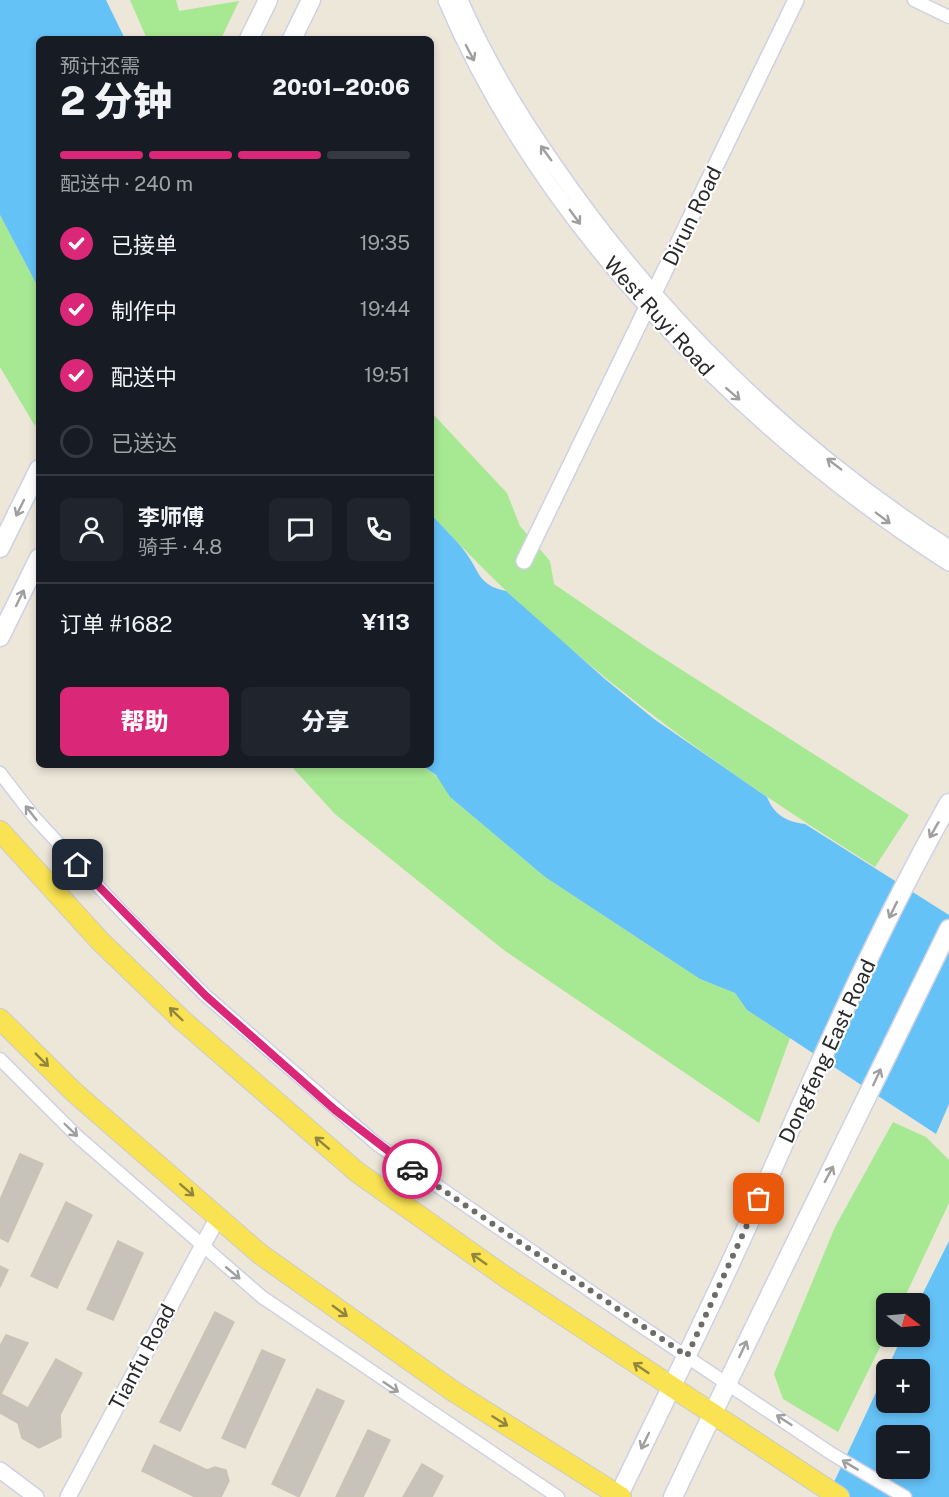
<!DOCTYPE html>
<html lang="zh">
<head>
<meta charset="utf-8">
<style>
  :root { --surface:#171b24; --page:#20242c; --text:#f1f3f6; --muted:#9ea1a6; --line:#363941; --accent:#db2777 }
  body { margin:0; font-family:"Public Sans","Noto Sans SC",sans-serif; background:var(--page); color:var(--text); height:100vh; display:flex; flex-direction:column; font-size:22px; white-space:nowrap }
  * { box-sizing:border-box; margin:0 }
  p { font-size:20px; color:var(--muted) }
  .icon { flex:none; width:33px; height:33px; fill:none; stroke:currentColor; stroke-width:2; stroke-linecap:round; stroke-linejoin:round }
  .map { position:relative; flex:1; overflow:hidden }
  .panel { position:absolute; left:36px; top:36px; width:398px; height:732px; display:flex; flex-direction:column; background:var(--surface); border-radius:9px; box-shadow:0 3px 9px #0003 }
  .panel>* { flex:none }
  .needle { width:39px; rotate:106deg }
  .controls { position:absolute; left:876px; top:1293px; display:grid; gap:12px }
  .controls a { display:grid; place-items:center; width:54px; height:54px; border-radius:9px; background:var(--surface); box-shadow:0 3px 9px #0003; font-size:30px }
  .pin { position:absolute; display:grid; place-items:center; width:51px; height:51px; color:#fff; margin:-26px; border-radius:12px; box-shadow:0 3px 9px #0006 }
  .courier { position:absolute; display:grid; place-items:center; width:60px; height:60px; margin:-30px; border:4px solid #db2777; border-radius:50%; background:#fff; color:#222; box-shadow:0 2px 8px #0007 }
  .overview em { font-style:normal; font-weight:800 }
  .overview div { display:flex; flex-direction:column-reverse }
  .overview { display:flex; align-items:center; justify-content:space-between; height:102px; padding:0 24px }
  h1 { font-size:39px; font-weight:800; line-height:45px }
  .bar { display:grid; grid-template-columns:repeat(4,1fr); gap:9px 6px; align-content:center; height:72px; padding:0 24px }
  .bar i { height:8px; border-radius:4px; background:var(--line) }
  .bar .active { background:var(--accent) }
  .bar p { grid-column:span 4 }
  .line { display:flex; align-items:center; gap:15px; padding:0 24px; border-top:2px solid var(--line) }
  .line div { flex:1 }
  .round { display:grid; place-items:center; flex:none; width:63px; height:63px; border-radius:9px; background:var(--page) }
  ol { padding:0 24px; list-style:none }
  li { display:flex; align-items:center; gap:18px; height:66px }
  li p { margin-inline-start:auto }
  li .icon { padding:6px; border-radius:50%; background:var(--accent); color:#fff; stroke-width:4 }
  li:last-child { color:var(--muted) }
  li i { width:33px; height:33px; border:3px solid var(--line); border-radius:50% }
  .cta { display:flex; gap:12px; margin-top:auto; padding:12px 24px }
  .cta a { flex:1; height:69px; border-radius:9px; background:var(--accent); color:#fff; font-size:24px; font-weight:800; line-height:69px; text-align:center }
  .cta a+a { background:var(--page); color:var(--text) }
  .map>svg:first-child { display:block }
  .green { fill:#a7e892 }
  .water { fill:#65c2f7; fill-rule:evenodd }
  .building { fill:#c8c3ba; stroke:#c8c3b4; stroke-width:1.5 }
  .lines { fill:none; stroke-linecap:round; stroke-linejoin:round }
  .minor-casing { stroke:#cfd1e4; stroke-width:15 }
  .tertiary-casing { stroke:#cfd1e4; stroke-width:18 }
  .secondary-casing { stroke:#cfd1e4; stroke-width:21 }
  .primary-casing { stroke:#ccc; stroke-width:22 }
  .minor { stroke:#fff; stroke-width:12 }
  .tertiary { stroke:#fff; stroke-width:15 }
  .secondary { stroke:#fff; stroke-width:18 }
  .primary { stroke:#fae352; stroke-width:20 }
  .oneway { stroke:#9f9f9f }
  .oneway2 { stroke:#92863e }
  .done { stroke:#6e6c68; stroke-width:6; stroke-dasharray:0 10.8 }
  .route { stroke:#db2777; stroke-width:8 }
  .labels { text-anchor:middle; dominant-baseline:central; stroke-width:4.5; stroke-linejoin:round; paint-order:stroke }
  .street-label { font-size:21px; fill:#2a2a2a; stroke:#fff }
</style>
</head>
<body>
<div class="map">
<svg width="949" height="1497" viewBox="0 0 949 1497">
  <rect width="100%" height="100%" fill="#ede7da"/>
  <path class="green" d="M130 0H176L179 11 239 1 221 39H147Z
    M0 215 39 289V416L35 426 0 367Z
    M431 412 507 493 520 526 550 561 554 584 646 647 909 815 875 867C713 765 561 657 431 514Z
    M290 765H415C433 769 443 780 450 797L545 877 700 979 735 993 747 1010 790 1038 759 1123 505 951 335 814Z
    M893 1122 926 1137 949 1160V1203L902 1303 886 1304V1335L838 1432 783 1399 774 1374 835 1227Z"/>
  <path class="water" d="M0 0H106L125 39H39V289L0 215Z
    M431 514C442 527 456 539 466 553 480 572 478 585 506 591L605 679 654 719 767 797C774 815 787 822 805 824L949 915V1104L936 1134 747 1010 735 993 700 979 545 877 450 797 436 775 424 767 415 765H430Z
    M949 1241V1497H827L902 1337 920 1336 918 1303ZM886 1370H920V1402H886ZM886 1436H920V1468H886Z"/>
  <path class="building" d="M20 1154 43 1164 8 1242 0 1238V1200Z
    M66 1202 92 1215 57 1288 31 1276Z
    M118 1241 143 1253 113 1320 87 1309Z
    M0 1266 8 1270 0 1287Z
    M215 1312 234 1322 180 1431 160 1422Z
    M6 1335 28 1343 1 1394 28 1408 56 1359 82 1373 60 1415 61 1437 39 1448 22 1438 18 1423 0 1413V1346Z
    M262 1350 285 1360 245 1448 222 1438Z
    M317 1389 344 1401 299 1497 272 1484Z
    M368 1430 390 1440 363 1497H336Z
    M154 1445 207 1470 215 1467 226 1470 229 1481 221 1497H195L142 1471Z
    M422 1464 443 1476 432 1497H403Z"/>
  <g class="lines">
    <defs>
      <path id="minor" d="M914 0 949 17
        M0 773 34 817 123 913 206 996 378 1145 638 1324 832 1454 905 1497
        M0 1059 77 1136 262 1297 558 1497"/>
      <path id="tertiary" d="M446 0C542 227 744 431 949 563
        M460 0C486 61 519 115 557 169 661 320 795 449 949 548
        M524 561 796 0
        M0 1470 36 1497
        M68 1497 218 1217"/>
      <path id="secondary" d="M249 39 268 0
        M292 39 311 0
        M0 548 39 469
        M0 637 39 558
        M618 1497C663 1404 709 1312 751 1218 813 1078 874 936 949 803
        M673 1497C763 1306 857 1118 949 929"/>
      <path id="primary" d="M0 831 100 941 183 1021 357 1172 507 1278 839 1497
        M0 1019 75 1093 260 1254 453 1391 621 1497"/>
    </defs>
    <use href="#minor" class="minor-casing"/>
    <use href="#tertiary" class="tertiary-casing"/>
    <use href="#secondary" class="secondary-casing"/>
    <use href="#primary" class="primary-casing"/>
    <use href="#minor" class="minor"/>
    <use href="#tertiary" class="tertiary"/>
    <use href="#secondary" class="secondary"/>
    <use href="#primary" class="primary"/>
  </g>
  <defs><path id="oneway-shaft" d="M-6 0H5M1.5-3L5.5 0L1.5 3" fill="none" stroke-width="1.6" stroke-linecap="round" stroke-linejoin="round" transform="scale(1.5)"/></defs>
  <g class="oneway">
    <use href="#oneway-shaft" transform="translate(470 53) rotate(62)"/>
    <use href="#oneway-shaft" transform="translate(546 153) rotate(-126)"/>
    <use href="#oneway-shaft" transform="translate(575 217) rotate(54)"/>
    <use href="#oneway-shaft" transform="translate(733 394) rotate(41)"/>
    <use href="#oneway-shaft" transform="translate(834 464) rotate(-143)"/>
    <use href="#oneway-shaft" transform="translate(20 508) rotate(116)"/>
    <use href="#oneway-shaft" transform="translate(883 518) rotate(37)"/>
    <use href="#oneway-shaft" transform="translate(20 598) rotate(-64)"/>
    <use href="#oneway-shaft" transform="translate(31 813) rotate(-128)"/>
    <use href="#oneway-shaft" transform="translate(934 830) rotate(120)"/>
    <use href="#oneway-shaft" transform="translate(893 910) rotate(116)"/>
    <use href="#oneway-shaft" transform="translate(877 1077) rotate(-65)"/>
    <use href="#oneway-shaft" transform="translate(71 1130) rotate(44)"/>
    <use href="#oneway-shaft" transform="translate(829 1174) rotate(-62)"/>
    <use href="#oneway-shaft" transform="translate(233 1273) rotate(40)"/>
    <use href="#oneway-shaft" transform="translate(743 1349) rotate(-65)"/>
    <use href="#oneway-shaft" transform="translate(391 1387) rotate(34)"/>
    <use href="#oneway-shaft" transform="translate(784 1420) rotate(-147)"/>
    <use href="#oneway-shaft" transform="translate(645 1441) rotate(116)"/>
    <use href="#oneway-shaft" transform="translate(850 1465) rotate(-149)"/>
  </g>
  <g class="oneway2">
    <use href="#oneway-shaft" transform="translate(176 1014) rotate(-136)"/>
    <use href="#oneway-shaft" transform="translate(42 1060) rotate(45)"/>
    <use href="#oneway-shaft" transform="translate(322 1143) rotate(-140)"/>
    <use href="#oneway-shaft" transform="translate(187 1190) rotate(41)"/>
    <use href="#oneway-shaft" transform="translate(479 1259) rotate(-145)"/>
    <use href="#oneway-shaft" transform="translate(340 1311) rotate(36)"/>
    <use href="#oneway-shaft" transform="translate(641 1368) rotate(-146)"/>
    <use href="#oneway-shaft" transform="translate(500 1421) rotate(32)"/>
  </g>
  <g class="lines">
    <path class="done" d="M412 1169 687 1356 759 1199"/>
    <path class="route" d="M78 865 206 996 335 1110 412 1169"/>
  </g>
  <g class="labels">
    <g class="street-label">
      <text transform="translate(692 216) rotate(-64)">Dirun Road</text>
      <text transform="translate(659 316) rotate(48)">West Ruyi Road</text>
      <text transform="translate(827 1051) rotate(-65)">Dongfeng East Road</text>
      <text transform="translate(142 1357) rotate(-62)">Tianfu Road</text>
    </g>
  </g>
</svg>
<div class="controls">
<a><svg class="needle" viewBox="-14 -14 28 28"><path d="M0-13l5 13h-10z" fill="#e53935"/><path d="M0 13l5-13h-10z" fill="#9ea1a6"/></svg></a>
<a>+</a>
<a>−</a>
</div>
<div class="pin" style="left:759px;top:1199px;background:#ea580c"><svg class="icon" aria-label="bag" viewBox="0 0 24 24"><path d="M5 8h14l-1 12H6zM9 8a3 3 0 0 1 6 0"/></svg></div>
<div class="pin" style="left:78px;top:865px;background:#1f2937"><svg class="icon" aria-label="home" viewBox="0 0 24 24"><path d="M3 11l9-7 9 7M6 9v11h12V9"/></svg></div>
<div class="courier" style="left:412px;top:1169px"><svg class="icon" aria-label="car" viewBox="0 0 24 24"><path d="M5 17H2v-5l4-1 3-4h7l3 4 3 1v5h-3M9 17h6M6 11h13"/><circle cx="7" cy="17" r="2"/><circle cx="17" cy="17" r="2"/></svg></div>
<section class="panel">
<div class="overview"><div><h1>2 分钟</h1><p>预计还需</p></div><em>20:01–20:06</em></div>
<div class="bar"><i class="active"></i><i class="active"></i><i class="active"></i><i></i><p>配送中 · 240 m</p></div>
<ol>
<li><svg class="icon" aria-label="check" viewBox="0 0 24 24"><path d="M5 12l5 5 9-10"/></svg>已接单<p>19:35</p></li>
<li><svg class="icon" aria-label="check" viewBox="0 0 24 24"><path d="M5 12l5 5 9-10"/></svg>制作中<p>19:44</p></li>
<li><svg class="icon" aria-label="check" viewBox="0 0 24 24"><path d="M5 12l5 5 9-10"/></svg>配送中<p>19:51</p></li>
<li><i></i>已送达</li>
</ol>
<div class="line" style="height:108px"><a class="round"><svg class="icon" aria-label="person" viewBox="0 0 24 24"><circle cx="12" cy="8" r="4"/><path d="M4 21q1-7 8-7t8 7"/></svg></a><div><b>李师傅</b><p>骑手 · 4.8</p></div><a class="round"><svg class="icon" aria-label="chat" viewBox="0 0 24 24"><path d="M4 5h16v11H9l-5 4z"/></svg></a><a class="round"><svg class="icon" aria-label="phone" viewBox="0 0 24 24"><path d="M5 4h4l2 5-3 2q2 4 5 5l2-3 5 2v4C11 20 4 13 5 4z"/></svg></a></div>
<div class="line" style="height:78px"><div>订单 #1682</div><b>¥113</b></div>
<div class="cta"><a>帮助</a><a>分享</a></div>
</section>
</div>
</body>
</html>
